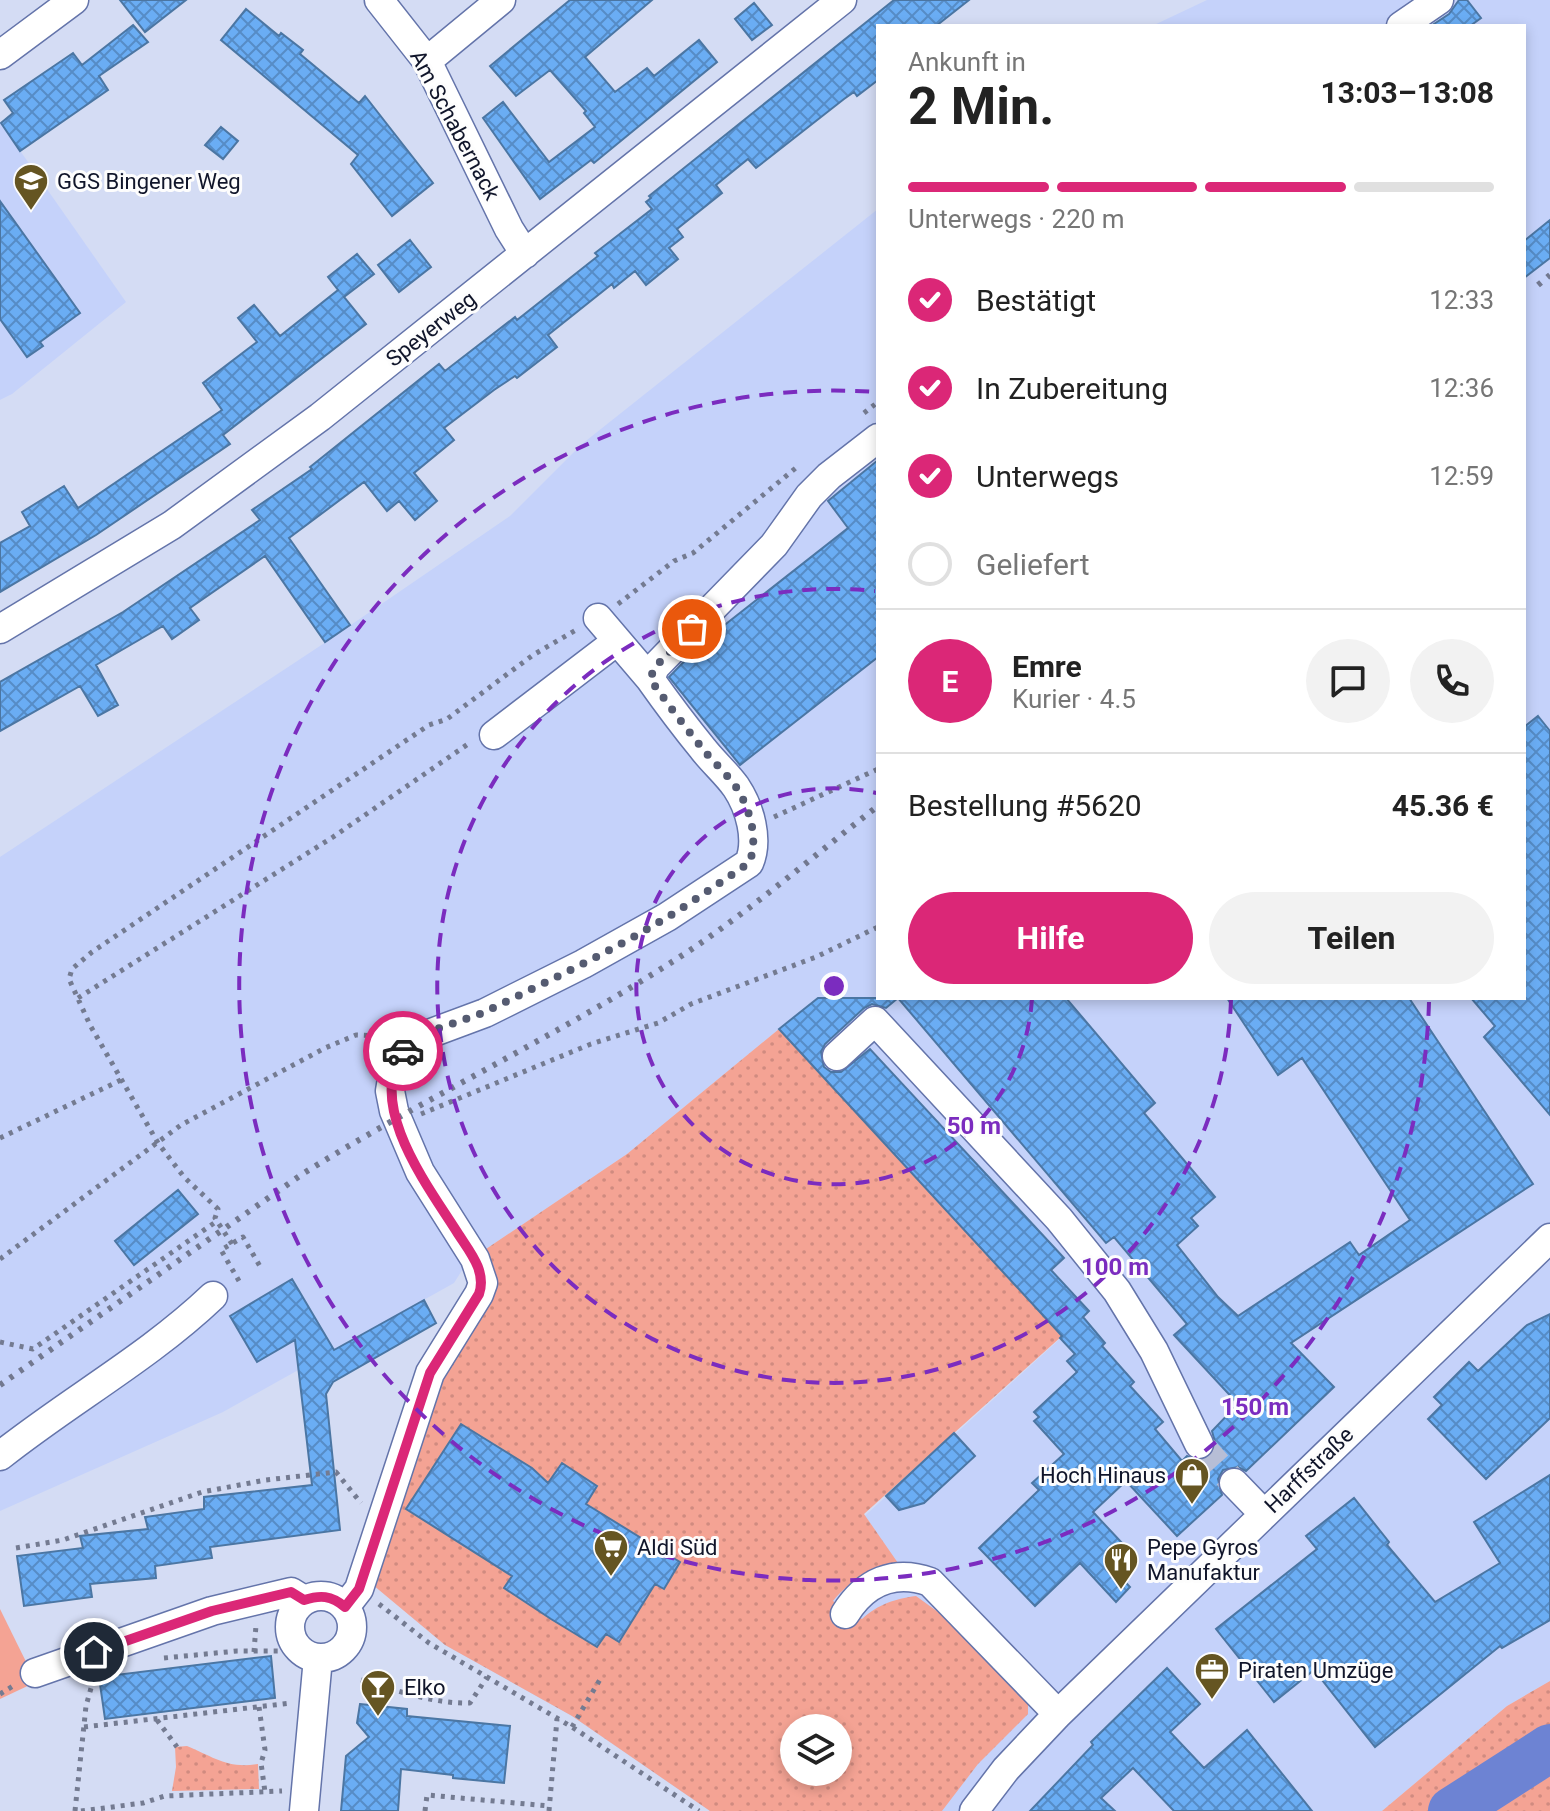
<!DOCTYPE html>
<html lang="de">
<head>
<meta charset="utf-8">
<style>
  :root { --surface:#fff; --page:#f2f2f2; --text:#222; --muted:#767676; --line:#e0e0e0; --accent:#db2777 }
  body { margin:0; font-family:Roboto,sans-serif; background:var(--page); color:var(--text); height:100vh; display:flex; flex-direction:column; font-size:30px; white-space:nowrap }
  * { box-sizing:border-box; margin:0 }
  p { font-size:26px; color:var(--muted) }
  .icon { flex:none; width:44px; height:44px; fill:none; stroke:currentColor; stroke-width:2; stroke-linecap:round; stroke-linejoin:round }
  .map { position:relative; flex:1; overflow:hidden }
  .panel { position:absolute; left:876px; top:24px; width:650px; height:976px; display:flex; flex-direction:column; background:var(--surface); border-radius:0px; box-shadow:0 4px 12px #0003 }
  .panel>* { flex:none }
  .buttons { position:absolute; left:780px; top:1714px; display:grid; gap:16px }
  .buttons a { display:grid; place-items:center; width:72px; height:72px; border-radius:50%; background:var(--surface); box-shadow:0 4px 12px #0003; font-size:40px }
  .pin { position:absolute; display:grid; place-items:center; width:68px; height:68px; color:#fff; margin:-34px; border:4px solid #fff; border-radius:50%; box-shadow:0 2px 8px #0007 }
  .courier { position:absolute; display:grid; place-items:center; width:80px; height:80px; margin:-40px; border:6px solid #db2777; border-radius:50%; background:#fff; color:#222; box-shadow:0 2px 10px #0007 }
  .summary em { font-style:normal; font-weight:700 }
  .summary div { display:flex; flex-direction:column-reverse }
  .summary { display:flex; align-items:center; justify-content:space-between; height:136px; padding:0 32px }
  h1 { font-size:52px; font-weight:700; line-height:60px }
  .bar { display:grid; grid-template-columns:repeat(4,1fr); gap:12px 8px; align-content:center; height:96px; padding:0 32px }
  .bar i { height:10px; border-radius:6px; background:var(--line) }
  .bar .selected { background:var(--accent) }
  .bar p { grid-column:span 4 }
  .line { display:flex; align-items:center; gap:20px; padding:0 32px; border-top:2px solid var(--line) }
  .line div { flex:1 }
  .round { display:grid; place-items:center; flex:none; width:84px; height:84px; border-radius:42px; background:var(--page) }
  ol { padding:0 32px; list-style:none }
  li { display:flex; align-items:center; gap:24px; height:88px }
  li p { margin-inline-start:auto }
  li .icon { padding:8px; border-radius:50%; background:var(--accent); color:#fff; stroke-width:4 }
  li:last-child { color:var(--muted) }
  li i { width:44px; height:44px; border:4px solid var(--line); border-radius:50% }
  .cta { display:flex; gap:16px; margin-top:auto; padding:16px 32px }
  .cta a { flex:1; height:92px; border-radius:48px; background:var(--accent); color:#fff; font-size:32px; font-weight:700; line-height:92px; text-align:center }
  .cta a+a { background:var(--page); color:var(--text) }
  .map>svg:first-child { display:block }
  .built { fill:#c5d2fa }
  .grass { fill:url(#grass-dots); fill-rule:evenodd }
  .garden { fill:#f4a394 }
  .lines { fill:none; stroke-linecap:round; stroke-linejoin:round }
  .river { stroke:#6d83d3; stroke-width:48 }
  .building { fill:url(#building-cross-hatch); stroke:#4b76a3; stroke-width:2; fill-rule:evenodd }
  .minor-tunnel { stroke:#b7bed6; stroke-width:28; stroke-dasharray:28 14; stroke-linecap:butt }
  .minor-casing { stroke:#6474aa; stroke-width:31 }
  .path { stroke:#747b91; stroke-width:5; stroke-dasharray:4 6; stroke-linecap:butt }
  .minor { stroke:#fff; stroke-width:28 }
  .rail { stroke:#72788f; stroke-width:6; stroke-dasharray:4 8; stroke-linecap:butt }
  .done { stroke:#555b71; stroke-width:8; stroke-dasharray:0 14.4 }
  .route { stroke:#db2777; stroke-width:10 }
  .ring { fill:none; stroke:#7b2cbf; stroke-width:4; stroke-dasharray:14 10 }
  .labels { text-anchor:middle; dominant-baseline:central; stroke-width:6; stroke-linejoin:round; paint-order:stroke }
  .street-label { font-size:22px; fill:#10152a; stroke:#fdfdfd }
  .poi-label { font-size:22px; fill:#10152a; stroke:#fdfdfd; text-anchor:start }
  .centre { fill:#7b2cbf; stroke:#fdfdfd; stroke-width:4 }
  .ring-label { font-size:24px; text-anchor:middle; font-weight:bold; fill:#7b2cbf; stroke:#fdfdfd; stroke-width:6; stroke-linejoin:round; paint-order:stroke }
</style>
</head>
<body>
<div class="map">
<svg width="1550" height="1811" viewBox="0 0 1550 1811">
  <defs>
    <pattern id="grass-dots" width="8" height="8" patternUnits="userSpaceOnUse" patternTransform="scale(2)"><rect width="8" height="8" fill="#f4a394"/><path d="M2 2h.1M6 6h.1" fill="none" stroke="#d08b80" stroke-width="1.8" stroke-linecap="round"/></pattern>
    <pattern id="building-cross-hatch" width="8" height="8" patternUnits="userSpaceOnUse" patternTransform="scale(2)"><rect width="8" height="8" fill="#6aadf4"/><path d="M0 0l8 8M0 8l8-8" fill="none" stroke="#568cc6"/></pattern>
  </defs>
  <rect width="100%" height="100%" fill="#d4dcf4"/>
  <path class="built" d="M1207 0H1550V1681L1507 1706 1382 1811H988L1017 1771 1072 1719 1053 1703 1002 1759 961 1811H901L963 1710 949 1700 958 1684 704 1526 681 1563 586 1503 597 1486 562 1463 551 1482 460 1424 407 1509 513 1575 504 1589 515 1595 496 1626 515 1638 505 1656 755 1811H710L572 1716 445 1645 381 1590 433 1380 448 1357 795 1579 1062 1337 779 1029 627 1154 486 1249 464 1267 454 1283 223 1412 0 1511V857L326 642 510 516 582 444 878 209V998H1524V26H1152Z
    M0 122 126 302 12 394 0 400Z"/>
  <path class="grass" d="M779 1029 1062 1336 864 1514 898 1563C871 1570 851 1579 833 1601L862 1619C879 1604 894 1599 916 1596L945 1617 1028 1699V1714L978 1764 942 1811H710L572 1716 445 1645 367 1580 448 1357 497 1279 486 1249 627 1154ZM794 1728H838V1772H794Z
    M1550 1681V1811H1382L1507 1706Z
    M187 1746C214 1757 227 1769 258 1764L259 1789 172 1791 176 1767 175 1747Z"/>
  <path class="garden" d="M0 1609 36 1682 0 1699Z"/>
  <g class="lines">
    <path class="river" d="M1452 1811 1550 1748"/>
  </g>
  <path class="building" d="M120 0H186L145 32Z
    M570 0H652L585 57 615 92 647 68 654 76 699 40 717 62 594 163 591 160 540 199 483 118 503 102 549 162 595 127 584 113 586 111 550 70 516 96 490 66Z
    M894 0H969L936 26H878V80L857 96 854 92 844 99 756 168 748 159 716 185 722 193 677 229 683 237 669 248 678 259 646 285 635 271 614 288 612 284 548 335 557 347 517 378 515 376 494 390 444 428 454 440 414 473 437 501 415 520 399 501 387 511 364 482 289 538 350 625 325 642 265 556 190 608 199 620 172 639 163 626 96 665 118 705 98 716 80 686 0 731V682L123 612 260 520 252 510 312 469 310 467 439 364 445 371 515 317 517 320 598 256 595 253 652 209 646 202 651 198 649 196Z
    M1459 0H1467L1481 18 1470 26H1431L1449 14Z
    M754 3 772 25 752 40 735 19Z
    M246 9 279 36 281 33 303 50 300 54 359 103 365 96 433 183 392 216 351 164 358 155 221 40Z
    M133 25 148 42 99 76 108 90 20 151 1 123 13 113 4 100 73 53 82 65Z
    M221 127 238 141 223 159 205 145Z
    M0 201 80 313 40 342 43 346 27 357 0 319Z
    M1550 220V258L1524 278V241Z
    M410 240 431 267 399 292 378 265Z
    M357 254 374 274 344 297 366 324 223 435 230 444 96 535 0 592V543L30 526 22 512 64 486 78 508 222 410 203 383 257 342 238 318 254 305 280 336 338 290 328 277Z
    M878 460V657L740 765 669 677 703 642 848 528 828 501Z
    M1538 716 1550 731V1115L1484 1037 1495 1026 1471 998H1524V727Z
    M818 998H1066L1155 1103 1144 1113 1215 1197 1191 1218 1198 1226 1177 1245 1218 1297 1238 1316 1350 1242 1359 1255 1410 1220 1302 1058 1278 1075 1227 998H1409L1533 1184 1291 1343 1334 1387 1246 1471 1238 1467 1223 1470 1218 1479 1222 1495 1177 1536 1126 1481 1093 1512 1122 1543 1104 1559 1130 1587 1116 1602 1080 1563 1035 1606 979 1548 1039 1490 1032 1483 1064 1454 1034 1421 1039 1417 1034 1412 1077 1372 1067 1361 1075 1354 1060 1338 1062 1336 779 1029ZM898 998 1106 1243 1114 1237 1187 1324 1174 1335 1238 1404 1212 1431 1216 1446 1207 1459 1197 1461 1187 1456 1182 1461 1155 1429 1163 1422 1130 1386 1134 1382 1102 1346 1105 1343 1083 1317 1089 1311 1051 1270 1064 1258 870 1049 841 1072H831L824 1067 821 1052 825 1044 864 1008 872 1004 886 1008Z
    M178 1190 198 1214 134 1265 115 1241Z
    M292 1279 334 1350 424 1300 436 1323 333 1382 326 1394 340 1530 210 1547 212 1558 155 1566 156 1578 90 1584 92 1597 24 1606 17 1556 83 1548 80 1536 148 1529 145 1517 204 1509V1497L312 1485 295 1340 257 1362 230 1316Z
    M1550 1314V1418L1486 1479 1428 1419 1442 1405 1434 1397 1469 1362 1478 1371 1527 1325Z
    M461 1424 532 1468 548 1483 562 1463 597 1486 586 1504 680 1562 664 1589 655 1584 619 1642 606 1634 597 1647 551 1619 504 1588 512 1576 406 1509Z
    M954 1433 975 1456 924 1503 899 1510 886 1496Z
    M1550 1475V1620L1502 1648 1500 1646 1375 1747 1314 1670 1274 1702 1216 1629 1317 1549 1306 1536 1354 1498 1389 1542 1387 1545 1435 1602 1500 1563 1474 1522Z
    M271 1656 275 1698 105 1719 99 1677Z
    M1167 1668 1200 1704 1170 1732 1204 1768 1247 1730 1312 1811H1174L1133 1768 1101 1798 1115 1811H1030L1093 1745 1091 1742Z
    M360 1704 407 1709V1716L510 1726 504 1783 453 1778V1775L401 1769 398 1811H341L346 1756 369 1737 357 1723Z"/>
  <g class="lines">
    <path class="minor-tunnel" d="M1199 1444 1234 1483"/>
    <defs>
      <path id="minor" d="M379 0 427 61 509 229 525 254
        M1401 26 1439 0
        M0 55 74 0
        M427 61 501 0
        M598 618 650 679
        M0 629 172 525 320 417 842 0
        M494 735 617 641
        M837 1056 875 1021 1059 1219 1117 1291 1154 1351 1199 1444
        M0 1456C69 1401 149 1357 213 1296
        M1234 1483 1264 1514
        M290 1627a31 31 0 1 1 62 0a31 31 0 1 1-62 0Z
        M345 1607 359 1589 430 1373 479 1294 483 1283 475 1259 420 1172 394 1111 390 1091 393 1073 399 1057 408 1045 426 1035 485 1013 583 964 667 917 749 863C759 840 750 808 736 787 726 773 713 762 703 749 685 727 667 703 650 679L655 667 774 545 809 496 829 476 878 438
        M845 1614C865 1582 894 1569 930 1582L1058 1714
        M35 1673 212 1611 291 1592 304 1600
        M304 1811 318 1658
        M974 1811 1006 1769 1058 1714 1550 1238"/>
    </defs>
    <use href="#minor" class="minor-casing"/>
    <path class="path" d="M864 413 878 402
      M618 604 674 561 693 553 797 467
      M774 817 878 769
      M78 998 333 837 471 742
      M421 1114 591 1044 658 1023 691 1004 816 957 878 927
      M0 1138 121 1080
      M232 1244 215 1218 218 1209 184 1177 158 1143 90 1025 69 979 72 969 92 952 429 725 447 719 533 655 576 630
      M0 1259 181 1125 325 1048 356 1035 381 1036
      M239 1281 221 1250 243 1237 261 1268
      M0 1342 33 1349 217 1221
      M16 1548 63 1540 202 1492 266 1480 336 1472 361 1503
      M379 1604 429 1643 572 1727 699 1811
      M254 1652 256 1625
      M164 1658 237 1651H284
      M361 1680C397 1690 432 1704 470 1703L487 1677
      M0 1694 13 1686
      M259 1707 265 1750 261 1763 265 1792
      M157 1720 177 1747
      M84 1727 291 1703
      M572 1727 602 1676
      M75 1811 86 1706 93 1681
      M81 1811 143 1803 165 1796 282 1791
      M425 1811 427 1795 549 1806
      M549 1811 557 1719"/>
    <use href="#minor" class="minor"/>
    <path class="rail" d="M1538 285 1550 275
      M0 1385 304 1173C421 1100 547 1041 664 967 740 920 808 860 878 806"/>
  </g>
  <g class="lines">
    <path class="done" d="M403 1051C417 1030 468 1021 491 1009 550 980 610 952 666 918 694 901 721 882 749 863 759 840 750 808 736 787 726 773 713 762 703 749 685 727 667 703 650 679L655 667 692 629"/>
    <path class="route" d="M94 1652 212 1611 291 1592 304 1600C320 1595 331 1595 345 1607L359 1589 430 1373 479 1294C487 1271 469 1251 457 1232 428 1186 366 1106 403 1051"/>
  </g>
  <g class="ring">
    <path d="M1032 998A198 198 0 1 1 877 793"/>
    <path d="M1231 1000A397 397 0 1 1 875 591"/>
    <path d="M1429 1002A595 595 0 1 1 876 392"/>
  </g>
  <defs>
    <symbol id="school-pin" viewBox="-11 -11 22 30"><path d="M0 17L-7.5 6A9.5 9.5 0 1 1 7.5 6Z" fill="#655522" stroke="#fdfdfd"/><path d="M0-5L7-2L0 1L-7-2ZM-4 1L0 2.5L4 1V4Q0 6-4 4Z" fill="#fff"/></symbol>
    <symbol id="shop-pin" viewBox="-11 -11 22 30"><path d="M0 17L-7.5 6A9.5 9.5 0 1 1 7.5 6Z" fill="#655522" stroke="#fdfdfd"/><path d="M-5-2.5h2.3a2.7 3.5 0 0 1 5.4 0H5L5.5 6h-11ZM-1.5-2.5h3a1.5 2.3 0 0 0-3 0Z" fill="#fff"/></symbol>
    <symbol id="supermarket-pin" viewBox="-11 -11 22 30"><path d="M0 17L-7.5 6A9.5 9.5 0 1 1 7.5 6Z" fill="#655522" stroke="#fdfdfd"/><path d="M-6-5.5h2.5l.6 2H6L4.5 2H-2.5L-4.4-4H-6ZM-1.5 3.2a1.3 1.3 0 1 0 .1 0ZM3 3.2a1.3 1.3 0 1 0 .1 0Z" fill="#fff"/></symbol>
    <symbol id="restaurant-pin" viewBox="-11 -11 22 30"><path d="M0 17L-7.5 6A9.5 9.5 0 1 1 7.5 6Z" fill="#655522" stroke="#fdfdfd"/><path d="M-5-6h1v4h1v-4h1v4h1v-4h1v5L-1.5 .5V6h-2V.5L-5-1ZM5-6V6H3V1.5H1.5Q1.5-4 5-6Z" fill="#fff"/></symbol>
    <symbol id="office-pin" viewBox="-11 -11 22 30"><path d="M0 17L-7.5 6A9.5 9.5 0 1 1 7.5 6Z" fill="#655522" stroke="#fdfdfd"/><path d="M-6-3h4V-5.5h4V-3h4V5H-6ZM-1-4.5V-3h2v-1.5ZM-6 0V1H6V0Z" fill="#fff"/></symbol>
    <symbol id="bar-pin" viewBox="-11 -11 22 30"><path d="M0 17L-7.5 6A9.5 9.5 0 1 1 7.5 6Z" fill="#655522" stroke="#fdfdfd"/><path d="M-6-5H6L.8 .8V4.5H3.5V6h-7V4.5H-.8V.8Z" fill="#fff"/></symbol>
  </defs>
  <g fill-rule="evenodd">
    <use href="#school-pin" x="11" y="161" width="40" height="54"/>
    <use href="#shop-pin" x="1172" y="1455" width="40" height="54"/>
    <use href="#supermarket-pin" x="591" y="1527" width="40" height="54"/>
    <use href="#restaurant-pin" x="1101" y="1540" width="40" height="54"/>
    <use href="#office-pin" x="1192" y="1650" width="40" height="54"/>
    <use href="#bar-pin" x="358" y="1667" width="40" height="54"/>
  </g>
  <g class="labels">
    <g class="street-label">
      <text transform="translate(455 125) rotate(62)">Am Schabernack</text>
      <text transform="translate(431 329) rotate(-38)">Speyerweg</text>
      <text transform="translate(1309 1470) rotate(-44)">Harffstraße</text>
    </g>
    <g class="poi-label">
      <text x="57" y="181">GGS Bingener Weg</text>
      <text x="1166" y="1475" text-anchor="end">Hoch Hinaus</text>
      <text x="637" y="1547">Aldi Süd</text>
      <text x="1147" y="1547">Pepe Gyros<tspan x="1147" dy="25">Manufaktur</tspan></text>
      <text x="1238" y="1670">Piraten Umzüge</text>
      <text x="404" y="1687">Elko</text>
    </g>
  </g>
  <circle cx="834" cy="986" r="12" class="centre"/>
  <g class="ring-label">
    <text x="974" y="1134">50 m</text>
    <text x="1115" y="1275">100 m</text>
    <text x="1255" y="1415">150 m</text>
  </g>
</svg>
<div class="buttons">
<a><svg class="icon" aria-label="layers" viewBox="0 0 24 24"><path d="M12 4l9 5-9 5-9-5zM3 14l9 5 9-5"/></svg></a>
</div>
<div class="pin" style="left:692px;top:629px;background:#ea580c"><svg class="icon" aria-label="bag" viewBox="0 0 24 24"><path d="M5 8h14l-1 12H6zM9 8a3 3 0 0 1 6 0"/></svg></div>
<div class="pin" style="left:94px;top:1652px;background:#1f2937"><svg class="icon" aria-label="home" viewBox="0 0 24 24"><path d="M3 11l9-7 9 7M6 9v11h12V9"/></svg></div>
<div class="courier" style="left:403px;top:1051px"><svg class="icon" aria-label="car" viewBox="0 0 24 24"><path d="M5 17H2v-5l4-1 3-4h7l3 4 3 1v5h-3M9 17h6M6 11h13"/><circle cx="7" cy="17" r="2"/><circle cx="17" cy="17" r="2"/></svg></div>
<section class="panel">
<div class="summary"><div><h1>2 Min.</h1><p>Ankunft in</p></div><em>13:03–13:08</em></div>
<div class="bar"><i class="selected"></i><i class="selected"></i><i class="selected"></i><i></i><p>Unterwegs · 220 m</p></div>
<ol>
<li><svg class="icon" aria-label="check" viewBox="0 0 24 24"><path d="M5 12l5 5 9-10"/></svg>Bestätigt<p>12:33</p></li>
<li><svg class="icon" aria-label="check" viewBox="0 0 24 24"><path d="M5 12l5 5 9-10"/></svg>In Zubereitung<p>12:36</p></li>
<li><svg class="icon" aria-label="check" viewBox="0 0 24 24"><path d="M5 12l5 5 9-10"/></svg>Unterwegs<p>12:59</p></li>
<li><i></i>Geliefert</li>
</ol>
<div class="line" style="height:144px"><b class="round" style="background:var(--accent);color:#fff">E</b><div><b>Emre</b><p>Kurier · 4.5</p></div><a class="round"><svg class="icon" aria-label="chat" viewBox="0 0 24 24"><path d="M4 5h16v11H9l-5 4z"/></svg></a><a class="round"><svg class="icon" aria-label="phone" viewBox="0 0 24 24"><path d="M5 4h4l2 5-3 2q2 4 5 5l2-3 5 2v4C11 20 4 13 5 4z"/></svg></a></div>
<div class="line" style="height:104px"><div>Bestellung #5620</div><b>45.36 €</b></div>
<div class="cta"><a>Hilfe</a><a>Teilen</a></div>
</section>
</div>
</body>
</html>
